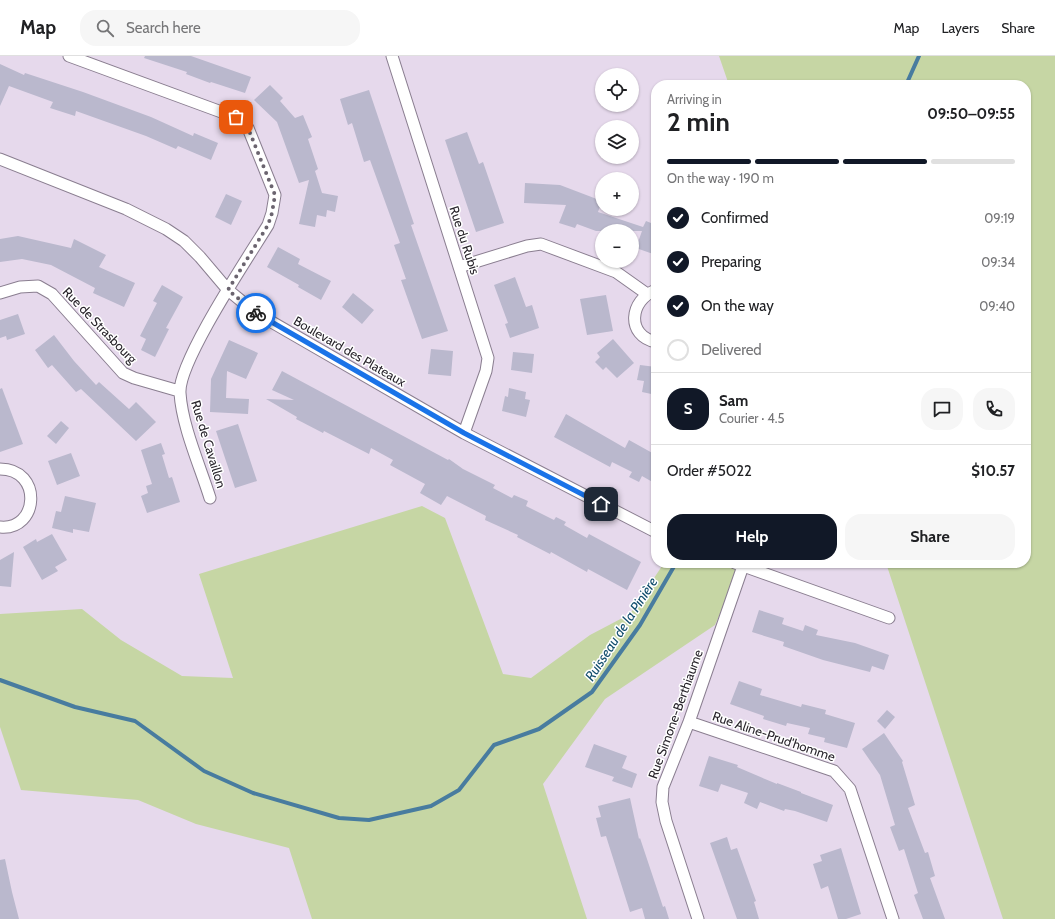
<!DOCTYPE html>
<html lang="en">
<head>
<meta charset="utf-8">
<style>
  :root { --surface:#fff; --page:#f6f6f6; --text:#202124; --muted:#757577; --line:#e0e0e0; --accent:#111827 }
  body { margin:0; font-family:Cabin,sans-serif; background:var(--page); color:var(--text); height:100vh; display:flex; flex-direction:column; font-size:15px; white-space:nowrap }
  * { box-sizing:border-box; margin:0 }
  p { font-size:13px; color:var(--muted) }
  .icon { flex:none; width:22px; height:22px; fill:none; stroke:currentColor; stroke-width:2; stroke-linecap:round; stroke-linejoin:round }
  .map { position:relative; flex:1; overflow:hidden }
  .details { position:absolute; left:651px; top:24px; width:380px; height:488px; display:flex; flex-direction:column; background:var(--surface); border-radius:16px; box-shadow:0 1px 3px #0004 }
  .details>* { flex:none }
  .tools { position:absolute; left:595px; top:12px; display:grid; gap:8px }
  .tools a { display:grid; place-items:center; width:44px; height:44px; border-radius:50%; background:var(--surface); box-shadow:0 1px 3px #0004; font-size:20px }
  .pin { position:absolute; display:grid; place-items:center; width:34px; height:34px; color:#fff; margin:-17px; border-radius:8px; box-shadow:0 2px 6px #0006 }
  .courier { position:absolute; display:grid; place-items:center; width:40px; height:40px; margin:-20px; border:3px solid #1a73e8; border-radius:50%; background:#fff; color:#222; box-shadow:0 1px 5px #0007 }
  .headline em { font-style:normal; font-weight:700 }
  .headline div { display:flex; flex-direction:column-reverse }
  .headline { display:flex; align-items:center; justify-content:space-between; height:68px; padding:0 16px }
  h1 { font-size:26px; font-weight:700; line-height:30px }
  .bar { display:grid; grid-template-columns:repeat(4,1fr); gap:6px 4px; align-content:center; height:48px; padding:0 16px }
  .bar i { height:5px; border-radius:3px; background:var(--line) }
  .bar .current { background:var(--accent) }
  .bar p { grid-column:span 4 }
  .line { display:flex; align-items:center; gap:10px; padding:0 16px; border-top:1px solid var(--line) }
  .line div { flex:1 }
  .round { display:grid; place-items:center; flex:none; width:42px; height:42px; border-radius:16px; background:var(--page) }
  ol { padding:0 16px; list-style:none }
  li { display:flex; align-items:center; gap:12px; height:44px }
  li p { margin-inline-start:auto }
  li .icon { padding:4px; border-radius:50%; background:var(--accent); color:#fff; stroke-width:4 }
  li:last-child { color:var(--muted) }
  li i { width:22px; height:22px; border:2px solid var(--line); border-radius:50% }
  .action { display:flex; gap:8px; margin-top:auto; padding:8px 16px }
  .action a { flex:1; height:46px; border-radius:16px; background:var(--accent); color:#fff; font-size:16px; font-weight:700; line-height:46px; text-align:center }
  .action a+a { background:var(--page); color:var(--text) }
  header { display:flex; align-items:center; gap:24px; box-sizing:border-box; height:56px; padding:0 20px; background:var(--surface); border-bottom:1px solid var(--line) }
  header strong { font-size:19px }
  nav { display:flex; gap:22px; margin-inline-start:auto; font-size:14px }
  .search { width:280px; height:36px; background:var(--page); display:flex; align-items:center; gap:10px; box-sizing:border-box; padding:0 14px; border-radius:16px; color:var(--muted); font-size:15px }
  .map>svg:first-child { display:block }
  .green { fill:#c6d6a4 }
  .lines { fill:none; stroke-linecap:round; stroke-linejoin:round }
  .stream { stroke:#487c9f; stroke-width:4 }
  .building { fill:#bab8cd }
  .minor-casing { stroke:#8a7e90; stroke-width:13 }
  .minor { stroke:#fff; stroke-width:11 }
  .done { stroke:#6b646f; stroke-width:4; stroke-dasharray:0 7.2 }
  .route { stroke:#1a73e8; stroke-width:5 }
  .labels { text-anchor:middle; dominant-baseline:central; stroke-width:3; stroke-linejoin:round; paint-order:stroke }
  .street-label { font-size:13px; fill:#29252c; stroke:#fff }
  .water-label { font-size:14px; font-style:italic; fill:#144f6f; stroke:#fff }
</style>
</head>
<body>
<header>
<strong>Map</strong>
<div class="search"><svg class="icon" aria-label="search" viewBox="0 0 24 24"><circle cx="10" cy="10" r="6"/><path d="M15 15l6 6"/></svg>Search here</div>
<nav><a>Map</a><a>Layers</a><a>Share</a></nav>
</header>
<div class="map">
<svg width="1055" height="863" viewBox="0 0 1055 863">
  <rect width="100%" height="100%" fill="#e6d9ec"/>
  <path class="green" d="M719 0H1055V863H1003L886 507H1026V29H729Z
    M422 450 445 462 503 618 531 622 590 579 630 558 664 507H743L715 569 605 643 543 728 587 863H312L289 792 196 768 138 744 21 734 0 671V558L82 553 121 584 182 620 233 622 199 518Z"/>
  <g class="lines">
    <path class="stream" d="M906 29 919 0
      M0 624 75 651 135 665 204 715 253 737 339 762 369 764 431 750 459 734 494 689 539 673 592 636 640 569 676 507"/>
  </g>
  <path class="building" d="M145 0H191L251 21 245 37 211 26 210 27 186 18 187 16 144 2Z
    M0 8 24 19 25 17 83 36 151 61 193 80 194 77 218 87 211 104 178 90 176 93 146 80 76 55 75 60 50 52 53 46 9 30 0 50Z
    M270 29 283 42 280 45 295 62 303 59 312 81 308 83 318 113 315 115 322 137 338 140 335 156 327 154 326 161 317 159 315 171 299 168 309 124 299 127 277 66 254 44Z
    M369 34 414 168 411 169 448 275 422 283 401 224 406 223 394 189 400 187 370 104 364 106 352 67 348 69 340 43Z
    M467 76 479 108 483 106 504 167 476 176 445 84Z
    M525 127 560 129 602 145 598 156 643 171 646 165 656 169V199L636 192 642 175H596L577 168 575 172 559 167 566 149 524 147Z
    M226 138 242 145 231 169 215 161Z
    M18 180 71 192 74 183 106 199 99 211 135 227 124 251 93 237 95 232 51 209 22 203 0 206V183Z
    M278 191 300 203 298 208 331 225 321 244 298 231 299 229 267 211Z
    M515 221 526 251 532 249 539 272 510 282 505 268 508 267 494 229Z
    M162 229 183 241 166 272 169 273 155 301 141 294 146 283 140 280 157 247 153 245Z
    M353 237 374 254 362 268 342 251Z
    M606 239 613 275 587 279 580 243Z
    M18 258 25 278 7 284 6 280 0 282V264Z
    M54 279 74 305 96 329 99 326 129 353 136 346 156 366 136 385 81 333 76 336 52 309 48 312 35 294Z
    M613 283 634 307 617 322 606 311 603 314 595 306 600 301 597 297Z
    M229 284 258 297 246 323 227 315 226 342 249 343 248 358 210 356 211 323Z
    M431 293 453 295 451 320 428 318Z
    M513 296 534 298 532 317 511 314Z
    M640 309 656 311V339L642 336 644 325 637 324Z
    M282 315 448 404 449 403 463 413 495 429 493 432 512 442 514 439 528 445 526 450 554 464 556 461 566 466 564 469 587 482 589 478 641 506 627 534 588 513 587 516 551 496 550 498 517 481 518 479 485 464 486 460 447 440 441 449 420 437 425 428 390 409 393 404 371 392 369 398 324 375 323 377 296 363 297 361 266 343 294 344 272 334Z
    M2 332 23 388 0 396V333Z
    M509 332 526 336 525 343 530 344 526 361 502 355 505 340 508 341Z
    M566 358 625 392 629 384 656 399V428L642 420 639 426 629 421 632 416 612 406 610 411 554 381Z
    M61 365 69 372 56 388 47 380Z
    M238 368 257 425 235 432 216 375Z
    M161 387 165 398 162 399 169 422 172 421 180 446 147 457 141 440 148 437 146 430 152 428 141 394Z
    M71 397 80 420 57 429 48 405Z
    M65 440 96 447 89 476 73 473V477L52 472 56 455 61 456Z
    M52 478 67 504 55 511 58 515 42 524 23 491 36 483 37 486Z
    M14 496 11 531 0 530V504Z
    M759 554 784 562 782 568 803 575 805 569 818 574 816 579 855 587 889 599 884 614 872 610 870 616 823 604 783 590 784 586 752 576Z
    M739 625 762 633 760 639 801 651 802 648 826 654 825 658 855 667 847 692 824 686 825 682 808 678 810 672 787 667 786 670 763 663 764 660 730 648Z
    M887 654 895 661 885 673 877 665Z
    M884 677 903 705 902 706 915 749 908 752 925 797 928 796 935 820 930 822 945 863H923L914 839 918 837 904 793 899 795 890 771 895 769 880 719 862 693Z
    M594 688 627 700 622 712 637 718 632 732 612 725 614 721 585 711Z
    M709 700 738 709 737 711 777 728V727L801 736V737L833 749 827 766 795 755 785 753 784 755 760 746 757 753 744 747 748 737 721 728 718 736 699 730Z
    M630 742 639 783 640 782 663 851 665 850 669 863H645L642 852 630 856 606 780 601 781 596 762 601 761 598 750Z
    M727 781 731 794 737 792 756 845 754 846 759 863H737L710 787Z
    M841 792 861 858 846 863H838L828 830 821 833 813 808 822 805 820 799Z
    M5 803 12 836 19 863H0V804Z"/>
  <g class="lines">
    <defs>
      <path id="minor" d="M69 0 235 61 248 72 275 139 272 157 268 169C249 200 178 306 180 337 182 370 200 410 210 442
        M392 0 488 302 486 315 464 377
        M0 103 126 153 166 173 184 185 200 201 228 234 256 257 464 377 656 476
        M459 211 527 190 541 188 616 216 647 238
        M656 234C629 244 626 280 656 286
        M0 237 20 231 38 230 52 238 123 317 134 322 179 335
        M0 413C43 413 39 475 0 471
        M735 507 889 562
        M689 666 834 715 850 733 893 863
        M698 863 666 765 662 746 663 731 689 666 743 510"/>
    </defs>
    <use href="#minor" class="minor-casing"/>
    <use href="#minor" class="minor"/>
  </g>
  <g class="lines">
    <path class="done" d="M236 61 248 72 275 139 272 157 268 169 228 234 256 257"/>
    <path class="route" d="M256 257 464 377 601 448"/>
  </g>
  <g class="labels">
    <g class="street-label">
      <text transform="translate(465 184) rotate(72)">Rue du Rubis</text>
      <text transform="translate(100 269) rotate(46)">Rue de Strasbourg</text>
      <text transform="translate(350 295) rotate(30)">Boulevard des Plateaux</text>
      <text transform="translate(209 388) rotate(73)">Rue de Cavaillon</text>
      <text transform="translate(675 658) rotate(-70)">Rue Simone-Berthiaume</text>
      <text transform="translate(774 680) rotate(19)">Rue Aline-Prud'homme</text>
    </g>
    <g class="water-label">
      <text transform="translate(621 573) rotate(-57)">Ruisseau de la Pinière</text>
    </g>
  </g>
</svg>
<div class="tools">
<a><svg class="icon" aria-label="locate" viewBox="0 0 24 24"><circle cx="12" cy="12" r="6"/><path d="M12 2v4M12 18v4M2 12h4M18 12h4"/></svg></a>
<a><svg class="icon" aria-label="layers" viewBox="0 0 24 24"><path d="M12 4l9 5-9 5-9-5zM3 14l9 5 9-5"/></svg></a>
<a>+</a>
<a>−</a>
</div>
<div class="pin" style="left:236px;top:61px;background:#ea580c"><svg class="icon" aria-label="bag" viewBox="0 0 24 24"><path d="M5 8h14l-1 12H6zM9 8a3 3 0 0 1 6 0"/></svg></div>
<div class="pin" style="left:601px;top:448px;background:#1f2937"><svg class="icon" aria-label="home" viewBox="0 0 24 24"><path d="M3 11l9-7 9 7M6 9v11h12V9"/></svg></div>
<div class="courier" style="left:256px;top:257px"><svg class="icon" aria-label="bike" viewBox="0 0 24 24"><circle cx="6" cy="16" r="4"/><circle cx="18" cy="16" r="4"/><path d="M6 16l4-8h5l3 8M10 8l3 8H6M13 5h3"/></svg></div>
<section class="details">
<div class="headline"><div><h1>2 min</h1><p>Arriving in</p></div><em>09:50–09:55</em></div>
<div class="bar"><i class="current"></i><i class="current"></i><i class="current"></i><i></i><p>On the way · 190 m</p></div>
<ol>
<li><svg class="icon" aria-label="check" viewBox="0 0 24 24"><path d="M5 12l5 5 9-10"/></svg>Confirmed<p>09:19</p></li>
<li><svg class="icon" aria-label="check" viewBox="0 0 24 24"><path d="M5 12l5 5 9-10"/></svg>Preparing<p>09:34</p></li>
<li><svg class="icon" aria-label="check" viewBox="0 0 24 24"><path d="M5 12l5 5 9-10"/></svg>On the way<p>09:40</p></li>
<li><i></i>Delivered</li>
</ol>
<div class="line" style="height:72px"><b class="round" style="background:var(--accent);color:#fff">S</b><div><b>Sam</b><p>Courier · 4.5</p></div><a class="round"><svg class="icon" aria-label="chat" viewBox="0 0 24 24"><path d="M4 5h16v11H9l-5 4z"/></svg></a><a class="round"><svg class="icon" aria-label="phone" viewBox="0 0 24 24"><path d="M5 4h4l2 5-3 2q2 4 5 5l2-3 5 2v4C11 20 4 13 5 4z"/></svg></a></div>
<div class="line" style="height:52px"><div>Order #5022</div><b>$10.57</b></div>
<div class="action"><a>Help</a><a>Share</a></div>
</section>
</div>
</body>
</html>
